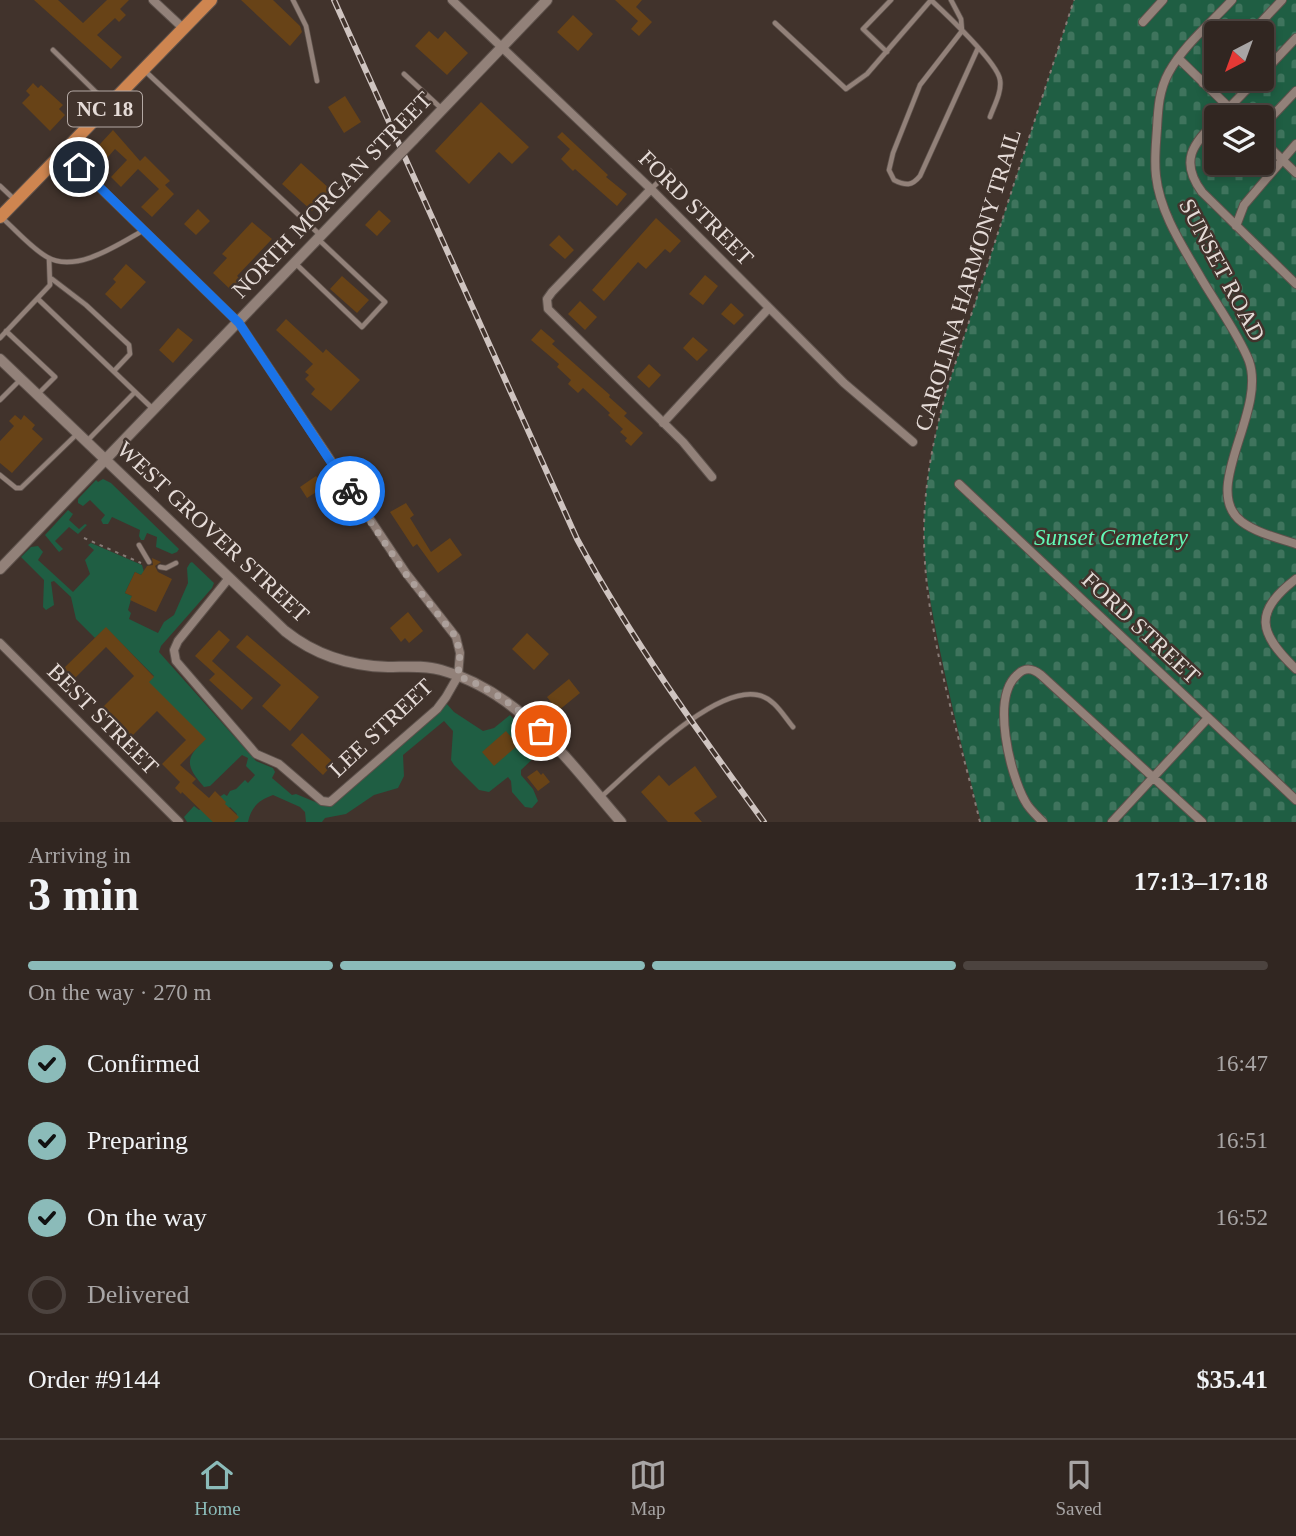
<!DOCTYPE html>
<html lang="en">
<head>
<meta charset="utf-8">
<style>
  :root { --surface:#312621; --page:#3d322e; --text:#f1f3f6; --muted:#a8a5a5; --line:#4c433f; --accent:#8bbbb9 }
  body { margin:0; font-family:"Times New Roman",serif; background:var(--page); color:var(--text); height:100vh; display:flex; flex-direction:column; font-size:26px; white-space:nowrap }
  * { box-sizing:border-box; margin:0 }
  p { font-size:23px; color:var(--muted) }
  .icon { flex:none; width:38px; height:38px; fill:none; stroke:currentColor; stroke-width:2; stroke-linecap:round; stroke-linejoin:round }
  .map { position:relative; height:822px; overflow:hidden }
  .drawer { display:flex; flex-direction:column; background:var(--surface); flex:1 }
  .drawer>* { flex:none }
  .needle { width:46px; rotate:221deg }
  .tools { position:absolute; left:1204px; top:21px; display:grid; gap:14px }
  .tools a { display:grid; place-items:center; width:70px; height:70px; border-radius:7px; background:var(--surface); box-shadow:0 4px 10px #0003,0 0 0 2px var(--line); font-size:35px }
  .pin { position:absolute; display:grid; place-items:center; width:60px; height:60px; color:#fff; margin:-30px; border:4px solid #fff; border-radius:50%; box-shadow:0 2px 7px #0007 }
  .courier { position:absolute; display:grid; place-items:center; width:70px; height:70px; margin:-35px; border:5px solid #1a73e8; border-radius:50%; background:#fff; color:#222; box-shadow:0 2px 9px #0007 }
  .overview em { font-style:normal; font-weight:600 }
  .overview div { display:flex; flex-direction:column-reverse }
  .overview { display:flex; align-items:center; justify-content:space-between; height:119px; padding:0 28px }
  h1 { font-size:46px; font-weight:600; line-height:52px }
  .bar { display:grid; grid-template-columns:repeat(4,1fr); gap:10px 7px; align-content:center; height:84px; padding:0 28px }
  .bar i { height:9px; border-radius:5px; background:var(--line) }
  .bar .active { background:var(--accent) }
  .bar p { grid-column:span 4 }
  .line { display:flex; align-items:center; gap:18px; padding:0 28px; border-top:2px solid var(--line) }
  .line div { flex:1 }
  ol { padding:0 28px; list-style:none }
  li { display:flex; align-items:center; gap:21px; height:77px }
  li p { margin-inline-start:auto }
  li .icon { padding:7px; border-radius:50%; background:var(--accent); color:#111; stroke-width:4 }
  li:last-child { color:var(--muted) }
  li i { width:38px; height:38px; border:4px solid var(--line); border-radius:50% }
  .dock { display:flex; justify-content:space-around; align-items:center; height:98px; border-top:2px solid var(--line); background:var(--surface); font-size:19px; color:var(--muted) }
  .dock a { display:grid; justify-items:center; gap:4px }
  .dock .active { color:var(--accent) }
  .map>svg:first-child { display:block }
  .green { fill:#1f5e43 }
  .cemetery { fill:url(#cemetery-stones); fill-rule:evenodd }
  .building { fill:#684317 }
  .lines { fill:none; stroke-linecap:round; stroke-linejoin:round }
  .service-casing { stroke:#5d514b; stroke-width:6 }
  .minor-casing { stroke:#5d514b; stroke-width:10 }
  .tertiary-casing { stroke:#5d514b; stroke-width:12 }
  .primary-casing { stroke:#5d514b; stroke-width:14 }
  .path { stroke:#877b76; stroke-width:2; stroke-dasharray:3.5 5; stroke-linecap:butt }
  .service { stroke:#928179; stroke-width:4.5 }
  .minor { stroke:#928179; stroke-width:8 }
  .tertiary { stroke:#928179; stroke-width:10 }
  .primary { stroke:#ce8550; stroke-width:12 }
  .rail-casing { stroke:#cfc4c0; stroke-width:6 }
  .rail { stroke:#41332c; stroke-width:3.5; stroke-dasharray:10; stroke-linecap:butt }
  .tertiary-bridge-casing { stroke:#5d514b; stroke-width:12; stroke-linecap:butt }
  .tertiary-bridge { stroke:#928179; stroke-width:10 }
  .done { stroke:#aca09b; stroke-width:7; stroke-dasharray:0 12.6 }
  .route { stroke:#1a73e8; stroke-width:9 }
  .labels { text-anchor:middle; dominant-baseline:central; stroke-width:5; stroke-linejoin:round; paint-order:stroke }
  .shield { fill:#41332c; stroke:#b4a9a4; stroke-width:2 }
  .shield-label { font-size:21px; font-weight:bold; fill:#e5dbd7 }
  .street-label { font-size:23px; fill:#e5dbd7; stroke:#41332c }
  .park-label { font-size:23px; font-style:italic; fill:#61f9b7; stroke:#41332c }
</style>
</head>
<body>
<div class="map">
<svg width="1296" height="822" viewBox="0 0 1296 822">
  <defs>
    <pattern id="cemetery-stones" width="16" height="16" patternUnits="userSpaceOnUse" patternTransform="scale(1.75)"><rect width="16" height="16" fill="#1f5e43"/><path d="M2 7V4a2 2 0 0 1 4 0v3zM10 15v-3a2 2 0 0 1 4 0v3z" fill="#3f745d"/></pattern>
  </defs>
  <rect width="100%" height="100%" fill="#41332c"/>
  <path class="green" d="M103 479 111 483 179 549 177 552 172 554 156 547 157 537 147 533 144 540H141L139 536 140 530 112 517 108 524H103L101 520 105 515 90 500 83 506 78 503V499L96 480 98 482Z
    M68 510 73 514 69 520 79 529 85 524 87 525 78 534 69 527 55 541 63 549 59 552 45 535Z
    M91 543 142 565 144 572 141 575 135 572 125 593 132 596 128 610 131 613 129 619 158 633 164 622 174 615 188 583 187 568 190 563 192 562 214 583 212 588 161 646 159 652 256 761 273 768 275 772 272 778 292 795 296 794 325 806 335 803 446 703 454 712 483 731 494 728 510 715 542 750 521 770V775L533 789 538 801 532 808 525 807 512 792 511 781 508 777 489 792 479 790 454 765 451 760 453 731 444 721 403 755 404 776 398 788 374 795 346 814 325 818 322 822H306L305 812 300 807 273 795C259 800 251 807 248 822H233L237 814 230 807 215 822H187L184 817 194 806 199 810 224 794 227 796 230 791 236 789 245 780 248 783 255 775 246 766 248 758 242 755 210 786 204 787C185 765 185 759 205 739L157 691 119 728 111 720 154 676 106 628 95 638 76 619 71 597 54 581 51 582 54 605 46 610 43 607 44 580 21 557 31 547 38 546 43 552 38 560 73 592 90 574 85 560 94 550 88 545Z"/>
  <path class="cemetery" d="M1074 0H1296V822H981C966 763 951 705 939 646 932 611 925 576 924 541 923 489 933 439 947 389ZM1216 33H1262V79H1216ZM1216 117H1262V163H1216Z"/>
  <path class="building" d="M34 0H58L83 23 107 0H129L120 9 126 15 119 22 115 18 97 35 122 57 111 69Z
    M241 0H273L300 26 302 32 290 46Z
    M615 0H642L636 7 652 22 639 36 631 29 638 21Z
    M573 15 593 34 578 51 557 32Z
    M429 31 438 39 445 31 468 53 447 75 415 46Z
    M33 83 38 88 41 85 63 105 59 109 65 115 50 131 22 103 30 95 26 91Z
    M345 96 361 122 344 133 328 107Z
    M481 102 529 147 512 164 499 152 469 184 435 151Z
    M113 130 140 161 145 156 170 181 165 185 174 194 152 217 141 207 159 189 138 169 121 187 111 177 127 160 115 149 100 166 89 156Z
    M562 132 608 175 606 177 627 194 617 206 575 169 573 171 561 159 570 149 557 137Z
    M301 163 331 190 312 211 282 184Z
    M198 209 210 221 196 235 184 224Z
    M379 210 391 221 377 236 365 225Z
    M656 218 681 241 670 253 665 249 646 269 638 262 604 301 592 290Z
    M252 222 272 239 237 276 242 280 232 291 213 273 227 258 222 254Z
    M559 235 574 250 565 259 549 245Z
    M126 264 146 282 121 309 105 294 116 282 113 279Z
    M705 275 718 286 703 305 689 294Z
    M342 276 369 300 357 313 330 289Z
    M580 301 597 317 585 330 568 314Z
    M731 303 744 315 734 325 721 314Z
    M286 319 323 353 326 349 360 380 331 411 311 394 315 389 305 379 309 375 305 372 313 364 276 330Z
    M178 328 193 340 173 363 159 350Z
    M541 329 555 341 552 344 610 395 609 397 627 413 624 416 643 433 631 446 625 441 627 438 620 432 623 429 608 415 610 413 583 388 578 393 568 384 571 380 557 367 559 364 531 340Z
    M693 337 708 350 697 361 683 348Z
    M649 364 661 375 649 388 637 377Z
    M15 415 21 420 24 415 35 425 32 429 43 439 12 473 0 463V441L14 426 9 421Z
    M316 476 324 487 307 498 300 487Z
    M406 503 414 515 410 518 431 552 450 538 462 555 438 573 417 544 413 547 390 512Z
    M152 558 161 562 155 566 158 572 172 579 156 612 130 600 132 596 125 593 135 572 141 575 147 566 153 565Z
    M408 612 423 631 409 643 405 638 401 642 390 628Z
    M106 627 154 677 149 682 206 739 180 765 196 779 192 783 209 798 215 791 226 802 225 804 239 817 234 822H213L182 792 181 794 175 788 180 782 162 764 186 740 157 711 130 738 100 710 134 676 106 647 72 681 62 670Z
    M219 630 230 640 212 661 253 698 242 710 209 680 215 674 195 656Z
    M527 633 549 654 534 670 512 649Z
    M247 635 319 697 290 731 262 706 281 685 236 647Z
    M569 679 580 693 558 711 547 697Z
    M506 731 518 745 494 766 482 752Z
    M302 733 334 763 323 775 291 745Z
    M695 766 717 797 694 813 702 822H668L641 792 659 775 669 786Z
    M537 770 541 775 543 773 550 782 538 791 527 777Z"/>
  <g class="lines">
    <defs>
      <path id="service" d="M293 0 306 26 317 81
        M951 0 961 19 962 31 920 85 893 153 889 170 894 180C906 186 912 186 920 176L978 48
        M775 23 846 89 867 74 931 0C945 13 998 63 1000 80 1002 92 994 106 990 117
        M53 50 108 104
        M887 52 863 29 891 0
        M144 70 319 234
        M404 74 442 109
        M0 186 15 200
        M651 189 670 171
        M1 217C16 230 31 248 47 257 76 274 119 244 144 230
        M295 263 362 327 385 302 318 239
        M52 279 86 305 129 345 130 354 114 371
        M38 299 153 409
        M6 331 55 377 39 393
        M0 338 50 285 49 258
        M0 400 19 381
        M87 441 135 392
        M0 475 16 488H21L77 434
        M139 545 149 562
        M160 567 166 568 176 563
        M602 796C634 768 714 685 758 695 774 698 783 715 793 727"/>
      <path id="minor" d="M153 0 184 29
        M452 0 651 189 844 383 913 442
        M1232 0C1211 23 1184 45 1169 72 1159 90 1158 109 1157 128 1156 144 1154 160 1156 176 1160 213 1183 247 1201 278 1215 302 1239 335 1249 361 1267 412 1199 490 1242 522 1257 533 1278 538 1296 544
        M1143 22 1163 0
        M1251 33 1282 0
        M1178 58 1239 117
        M1262 74 1296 38
        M1203 83 1216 69
        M1220 117 1257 79
        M1216 121C1193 144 1179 161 1202 192L1296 284
        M1262 127 1296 91
        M1262 140 1296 173
        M63 152 239 323 406 573 456 637 460 653 458 676 446 697 437 709 330 802 322 801 279 764 256 754 176 661 174 650 178 641 229 578
        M651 189 552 292 547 299 548 309 683 442 712 477
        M1236 226 1244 205 1296 144
        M663 423 769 308
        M959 484 1296 800
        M1296 579C1253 612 1258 633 1296 669
        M0 643 179 822
        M1043 822C1036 815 1029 809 1025 801 1010 774 991 698 1017 675 1025 667 1032 668 1041 675L1202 822
        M1112 822 1208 718"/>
      <path id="tertiary" d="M413 140 547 0
        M0 359 285 631C315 655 349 666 388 667 405 667 424 665 441 670 521 692 569 762 621 822
        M0 569 383 171"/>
      <path id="primary" d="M0 217 211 0"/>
    </defs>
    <use href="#service" class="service-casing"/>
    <use href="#minor" class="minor-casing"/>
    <use href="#tertiary" class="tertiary-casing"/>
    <use href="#primary" class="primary-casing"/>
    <path class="path" d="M84 538 141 563
      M980 822C958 731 926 634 924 541 923 489 933 439 947 389L1074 0"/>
    <use href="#service" class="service"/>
    <use href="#minor" class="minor"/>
    <use href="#tertiary" class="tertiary"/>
    <use href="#primary" class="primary"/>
    <defs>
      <path id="rail" d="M334 0 577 539C631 639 697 730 764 822"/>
    </defs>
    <use href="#rail" class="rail-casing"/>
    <use href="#rail" class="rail"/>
    <defs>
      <path id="tertiary-bridge" d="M383 171 413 140"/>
    </defs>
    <use href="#tertiary-bridge" class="tertiary-bridge-casing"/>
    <use href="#tertiary-bridge" class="tertiary-bridge"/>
  </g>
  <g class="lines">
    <path class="done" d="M350 491 405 573 456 637 460 653 458 676C492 689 516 706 541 731"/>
    <path class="route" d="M79 167 239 323 350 491"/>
  </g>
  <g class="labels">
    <rect class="shield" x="68" y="91.5" width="74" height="35" rx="5"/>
    <g class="shield-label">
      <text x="105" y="109">NC 18</text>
    </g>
    <g class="street-label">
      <text transform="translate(332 195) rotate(-46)">NORTH MORGAN STREET</text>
      <text transform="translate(696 208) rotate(45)">FORD STREET</text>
      <text transform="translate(1222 270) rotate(62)">SUNSET ROAD</text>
      <text transform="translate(968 280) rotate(-73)">CAROLINA HARMONY TRAIL</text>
      <text transform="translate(213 532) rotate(43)">WEST GROVER STREET</text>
      <text transform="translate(1141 628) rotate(43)">FORD STREET</text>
      <text transform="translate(103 719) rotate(45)">BEST STREET</text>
      <text transform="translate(381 728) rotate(-43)">LEE STREET</text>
    </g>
    <g class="park-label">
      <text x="1111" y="537">Sunset Cemetery</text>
    </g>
  </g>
</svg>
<div class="tools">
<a><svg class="needle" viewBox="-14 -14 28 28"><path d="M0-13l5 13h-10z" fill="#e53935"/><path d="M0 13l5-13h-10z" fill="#a8a5a5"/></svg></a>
<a><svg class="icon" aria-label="layers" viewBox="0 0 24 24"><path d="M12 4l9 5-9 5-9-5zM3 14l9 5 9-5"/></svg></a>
</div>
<div class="pin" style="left:541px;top:731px;background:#ea580c"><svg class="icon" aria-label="bag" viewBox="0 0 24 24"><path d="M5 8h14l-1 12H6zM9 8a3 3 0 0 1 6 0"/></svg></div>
<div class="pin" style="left:79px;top:167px;background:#1f2937"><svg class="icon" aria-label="home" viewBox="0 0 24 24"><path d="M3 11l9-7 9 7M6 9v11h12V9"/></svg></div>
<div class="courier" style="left:350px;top:491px"><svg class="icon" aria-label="bike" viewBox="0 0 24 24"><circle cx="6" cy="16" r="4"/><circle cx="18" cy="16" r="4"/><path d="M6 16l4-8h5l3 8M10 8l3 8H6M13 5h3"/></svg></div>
</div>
<section class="drawer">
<div class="overview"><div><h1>3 min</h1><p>Arriving in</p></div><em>17:13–17:18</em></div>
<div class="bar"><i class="active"></i><i class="active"></i><i class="active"></i><i></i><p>On the way · 270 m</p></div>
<ol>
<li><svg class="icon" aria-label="check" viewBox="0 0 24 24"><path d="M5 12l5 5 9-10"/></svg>Confirmed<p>16:47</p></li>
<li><svg class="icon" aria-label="check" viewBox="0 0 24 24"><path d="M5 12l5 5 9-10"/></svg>Preparing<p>16:51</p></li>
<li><svg class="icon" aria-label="check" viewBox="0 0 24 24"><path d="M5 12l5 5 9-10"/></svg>On the way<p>16:52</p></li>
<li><i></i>Delivered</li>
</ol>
<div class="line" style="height:91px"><div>Order #9144</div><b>$35.41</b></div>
</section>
<nav class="dock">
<a class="active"><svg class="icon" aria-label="home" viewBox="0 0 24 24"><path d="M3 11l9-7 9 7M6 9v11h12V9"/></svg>Home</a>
<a><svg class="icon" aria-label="map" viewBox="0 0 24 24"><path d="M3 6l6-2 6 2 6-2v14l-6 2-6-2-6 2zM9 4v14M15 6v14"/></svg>Map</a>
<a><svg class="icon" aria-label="saved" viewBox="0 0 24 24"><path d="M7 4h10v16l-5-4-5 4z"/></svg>Saved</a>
</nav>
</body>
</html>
